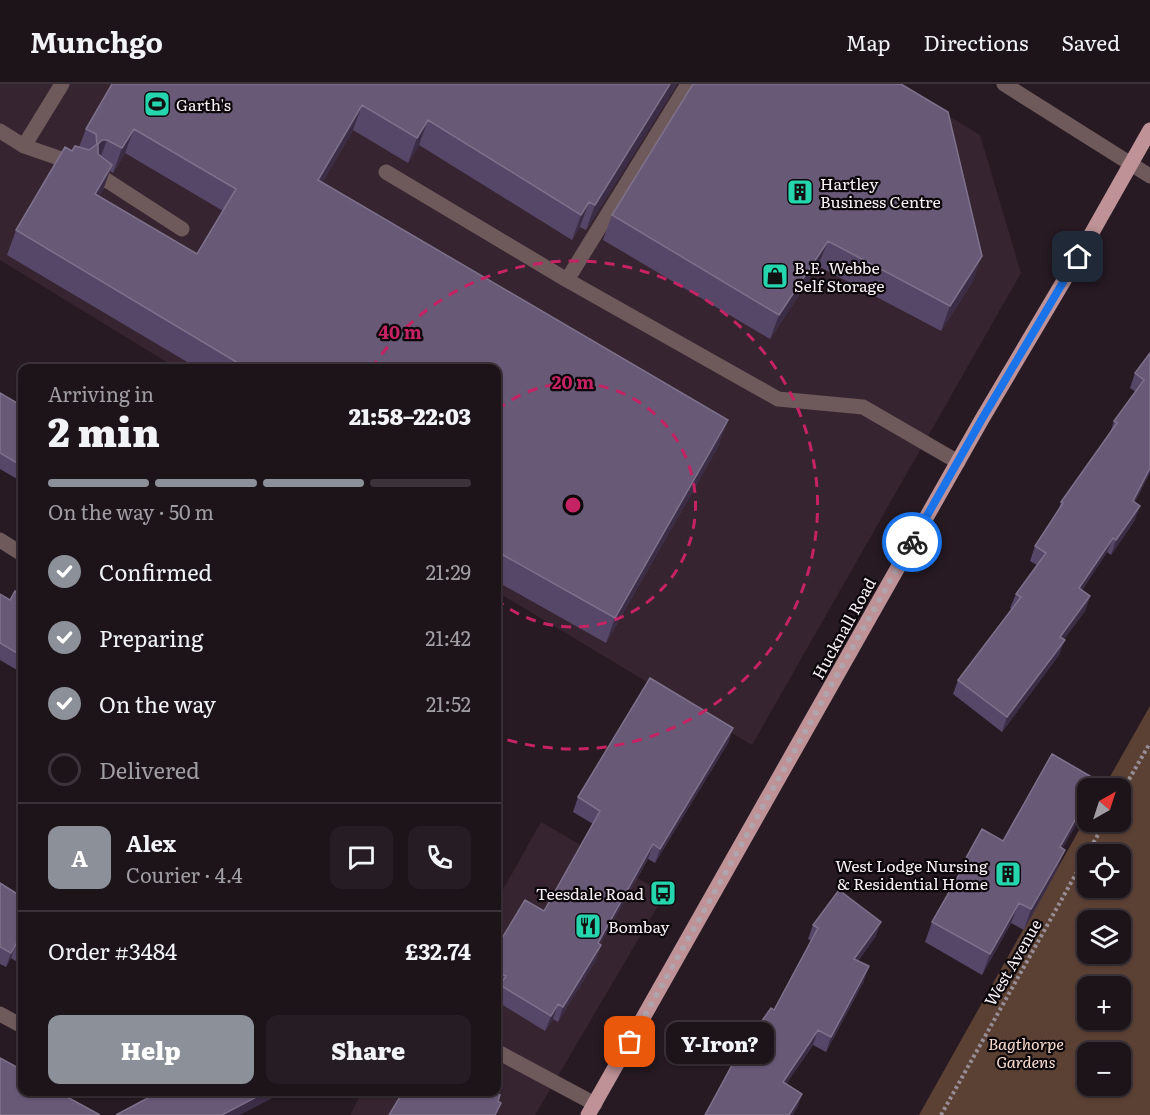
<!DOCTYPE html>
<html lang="en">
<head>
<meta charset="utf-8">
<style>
  :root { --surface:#1d141a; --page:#251d23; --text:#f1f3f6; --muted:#a09ea2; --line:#3b3339; --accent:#8c9099 }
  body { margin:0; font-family:Literata,serif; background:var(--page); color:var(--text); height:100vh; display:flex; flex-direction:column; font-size:22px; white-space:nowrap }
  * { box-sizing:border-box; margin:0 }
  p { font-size:20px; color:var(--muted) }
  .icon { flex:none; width:33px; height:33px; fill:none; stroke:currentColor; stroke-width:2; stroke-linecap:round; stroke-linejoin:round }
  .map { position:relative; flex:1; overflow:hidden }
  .panel { position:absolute; left:18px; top:280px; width:483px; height:732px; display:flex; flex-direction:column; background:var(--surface); border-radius:12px; box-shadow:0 2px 4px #0004,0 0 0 2px var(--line) }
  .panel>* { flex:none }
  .needle { width:39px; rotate:39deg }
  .buttons { position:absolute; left:1077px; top:694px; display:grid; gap:12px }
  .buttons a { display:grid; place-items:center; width:54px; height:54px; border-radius:12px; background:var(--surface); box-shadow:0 2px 4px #0004,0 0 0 2px var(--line); font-size:30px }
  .pin { position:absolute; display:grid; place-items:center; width:51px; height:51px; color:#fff; margin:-26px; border-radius:12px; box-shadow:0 3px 9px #0006 }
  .courier { position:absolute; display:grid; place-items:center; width:60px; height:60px; margin:-30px; border:4px solid #1a73e8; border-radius:50%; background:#fff; color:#222; box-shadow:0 2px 8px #0007 }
  .bubble { position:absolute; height:42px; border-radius:12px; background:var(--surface); box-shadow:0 2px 4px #0004,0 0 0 2px var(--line); font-size:20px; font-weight:800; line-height:42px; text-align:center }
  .head em { font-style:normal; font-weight:800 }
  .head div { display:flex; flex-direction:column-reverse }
  .head { display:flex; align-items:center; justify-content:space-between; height:102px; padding:0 30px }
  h1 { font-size:39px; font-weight:800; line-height:45px }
  .bar { display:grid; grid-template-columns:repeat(4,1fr); gap:9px 6px; align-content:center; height:72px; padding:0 30px }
  .bar i { height:8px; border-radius:4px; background:var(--line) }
  .bar .active { background:var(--accent) }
  .bar p { grid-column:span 4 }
  .line { display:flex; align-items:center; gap:15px; padding:0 30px; border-top:2px solid var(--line) }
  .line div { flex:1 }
  .round { display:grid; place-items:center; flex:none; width:63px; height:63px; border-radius:12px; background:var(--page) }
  ol { padding:0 30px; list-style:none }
  li { display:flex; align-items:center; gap:18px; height:66px }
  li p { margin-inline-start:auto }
  li .icon { padding:6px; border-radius:50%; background:var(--accent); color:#fff; stroke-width:4 }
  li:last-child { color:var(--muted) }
  li i { width:33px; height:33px; border:3px solid var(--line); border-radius:50% }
  .button { display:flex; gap:12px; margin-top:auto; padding:12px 30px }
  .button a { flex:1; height:69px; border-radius:12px; background:var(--accent); color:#fff; font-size:24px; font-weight:800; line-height:69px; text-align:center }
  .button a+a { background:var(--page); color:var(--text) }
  header { display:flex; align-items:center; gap:36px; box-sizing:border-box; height:84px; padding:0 30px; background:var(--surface); border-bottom:2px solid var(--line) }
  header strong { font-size:28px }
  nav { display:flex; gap:33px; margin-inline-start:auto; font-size:21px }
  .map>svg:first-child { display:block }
  .built { fill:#362430 }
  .green { fill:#5b4034; fill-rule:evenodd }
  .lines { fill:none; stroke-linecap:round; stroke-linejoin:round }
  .path { stroke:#998e96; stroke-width:4; stroke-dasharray:3 3; stroke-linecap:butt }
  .service { stroke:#6e595b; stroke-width:15 }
  .minor { stroke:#6e595b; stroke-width:15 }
  .tertiary { stroke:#6e595b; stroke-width:15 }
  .primary { stroke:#be9297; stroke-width:15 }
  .wall { fill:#564768; fill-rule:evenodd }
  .shaded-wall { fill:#3c2d46 }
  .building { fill:#685977; stroke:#7e718b; stroke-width:1.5; fill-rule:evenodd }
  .done { stroke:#b0a5ac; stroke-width:6; stroke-dasharray:0 10.8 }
  .route { stroke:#1a73e8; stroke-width:8 }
  .ring { fill:none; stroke:#c52363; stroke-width:3; stroke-dasharray:10 8 }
  .labels { text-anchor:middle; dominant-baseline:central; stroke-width:4.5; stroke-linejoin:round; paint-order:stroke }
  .poi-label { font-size:16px; fill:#f9f0f6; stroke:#0c070a; text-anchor:start }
  .street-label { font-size:16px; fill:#f9f0f6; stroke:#0c070a }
  .park-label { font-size:16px; font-style:italic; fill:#fbded1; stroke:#0c070a }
  .centre { fill:#c52363; stroke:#0c070a; stroke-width:3 }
  .ring-label { font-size:18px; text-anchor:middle; font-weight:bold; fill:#c52363; stroke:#0c070a; stroke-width:4.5; stroke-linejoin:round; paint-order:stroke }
</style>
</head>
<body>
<header>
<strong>Munchgo</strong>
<nav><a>Map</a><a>Directions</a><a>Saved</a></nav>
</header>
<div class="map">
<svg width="1150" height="1031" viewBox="0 0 1150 1031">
  <rect width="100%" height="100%" fill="#271a23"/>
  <path class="built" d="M0 0H896L980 51 1021 189 752 661 497 508 496 285H178L0 176Z
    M541 738 665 810 535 1031H350L362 1008H496L497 816Z"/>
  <path class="green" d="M1150 622V1031H919L1087 732 1088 738H1120V705H1103ZM1088 771H1120V804H1088ZM1088 837H1120V870H1088ZM1088 903H1120V936H1088ZM1088 969H1120V1002H1088Z"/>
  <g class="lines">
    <path class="path" d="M1120 711 1150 659
      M941 1031 1105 738"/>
    <path class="service" d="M24 62 76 80
      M386 88 567 196 778 315 863 323 958 378
      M97 90 182 145
      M567 196 688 0"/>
    <path class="minor" d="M0 47 24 62 62 0
      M0 456 22 470
      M0 930 22 942
      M496 967 595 1020"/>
    <path class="tertiary" d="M1004 0 1150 92"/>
    <path class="primary" d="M588 1031 982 335 1085 161 1150 46"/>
  </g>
  <path class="wall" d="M112 0H677L586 146 580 143 572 156 419 61 408 79 353 46 322 99 719 361 606 559 496 497V285H199L7 171 16 146 72 67 79 63 86 45ZM125 69 223 127 197 170 99 112 103 106 110 87 113 89Z
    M693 0 973 197 941 247 818 182 770 255 603 156 612 131Z
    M1150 269V388L1135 418V436L1111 471 1107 468 1082 506 1090 512 1085 527 1064 555 1059 571 1002 648 953 610 958 596 1012 525 1010 524 1016 510 1037 481 1030 477 1035 462 1058 428 1061 418 1110 349 1114 337 1136 308 1130 304 1135 289Z
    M0 309 22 322V398L0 385Z
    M0 510 10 516 22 511V589L0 576Z
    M733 644 728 659 655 779 648 775 600 860 601 861 596 876 558 938 553 935 545 947 496 917V910L498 905 496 904V864L544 827 593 740 573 728 578 713Z
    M1003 757 1063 765 1057 786 1024 846 1011 839 982 891 925 858 932 838 962 786 966 774Z
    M0 799 22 813V881L11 874 6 883 0 880Z
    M813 841 876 852 858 877 864 897 826 968 813 961 786 1000 802 1010 797 1024 737 972 774 926 811 857 808 855Z"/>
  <path class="shaded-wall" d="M670 0H677L586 146 595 121Z
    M362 21 353 46 309 121 318 96Z
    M428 36 419 61 408 79 417 54Z
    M134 45 125 69 113 89 122 64Z
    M102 56H107L98 80V60Z
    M112 81 103 106 86 134 95 110Z
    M589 118 580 143 572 156 581 131Z
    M828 157 818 182 770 255 779 231Z
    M982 172 973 197 941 247 950 222Z
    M728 336 719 361 606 559 615 534Z
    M1150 384V388L1128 431 1133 417Z
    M1140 422 1135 436 1111 471 1116 456Z
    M1113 454 1107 468 1074 519 1079 504Z
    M1090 512 1085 527 1055 567 1060 553Z
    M1065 556 1059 571 1002 648 1007 633Z
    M733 644 728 659 655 779 660 765Z
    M1088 713V720L1052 783 1060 763Z
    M653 760 648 775 592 874 598 859Z
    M1065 766 1057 786 1024 846 1031 825Z
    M1019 819 1011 839 982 891 990 870Z
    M881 838 876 852 849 889 854 875Z
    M16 860 11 874 6 883 11 869Z
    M601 861 596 876 558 938 563 923Z
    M869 882 864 897 826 968 831 953Z
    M558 920 553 935 545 947 551 932Z
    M818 946 813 961 777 1013 783 998Z
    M266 1008H338L282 1009 240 1031H222Z
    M802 1010 797 1024 793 1031H789Z"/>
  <path class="building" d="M112 0H670L595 121 589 118 581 131 428 36 417 54 362 21 318 96 728 336 615 534 496 467V285H248L16 146 65 63 72 67 75 62 89 66 97 60 96 50 86 45ZM134 45 236 105 197 170 95 110 112 81 98 70V60L102 56H107L122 64Z
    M693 0H901L948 28 982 172 950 222 828 157 779 231 612 131Z
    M1150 269V384L1133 417 1140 422 1116 456 1113 454 1079 504 1090 512 1060 553 1065 556 1007 633 958 596 1021 513 1016 510 1046 469 1035 462 1063 419 1061 418 1117 339 1114 337 1144 296 1135 289Z
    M0 309 22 322V382L0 369Z
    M15 507 22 511V572L0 559V510L10 516Z
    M650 594 733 644 660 765 653 760 598 859 601 861 563 923 558 920 551 932 500 901 506 892 496 887V864L525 816 544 827 600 727 578 713Z
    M1052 670 1097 696 1092 705H1088V713L1060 763 1065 766 1031 825 1019 819 990 870 932 838 968 775 966 774 982 745 1003 757Z
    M0 799 22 813V864L16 860 11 869 0 863Z
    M839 806 881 838 854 875 869 882 831 953 818 946 783 998 802 1010 789 1031H705L737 972 771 924 774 926 818 844 813 841Z
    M0 974 22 986V1008H58L100 1031H0Z
    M159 1008H266L222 1031H116Z
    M403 1008H495L500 1011 498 1017 501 1019 495 1031H389Z"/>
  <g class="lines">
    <path class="done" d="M630 958 912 458"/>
    <path class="route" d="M912 458 982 335 1078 173"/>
  </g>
  <g class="ring">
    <path d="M497 326A122 122 0 1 1 497 516"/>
    <path d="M371 285A244 244 0 1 1 498 653"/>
  </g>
  <defs>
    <symbol id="stadium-square" viewBox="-11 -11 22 22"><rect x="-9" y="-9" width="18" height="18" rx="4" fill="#25d5ae" stroke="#0c070a"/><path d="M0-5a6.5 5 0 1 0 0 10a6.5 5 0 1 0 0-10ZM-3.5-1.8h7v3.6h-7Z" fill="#111"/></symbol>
    <symbol id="building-square" viewBox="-11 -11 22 22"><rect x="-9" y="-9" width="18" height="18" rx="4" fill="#25d5ae" stroke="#0c070a"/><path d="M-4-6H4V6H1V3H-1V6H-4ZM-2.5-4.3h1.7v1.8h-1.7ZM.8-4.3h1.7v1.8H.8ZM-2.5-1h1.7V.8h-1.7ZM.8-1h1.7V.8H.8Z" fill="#111"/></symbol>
    <symbol id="shop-square" viewBox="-11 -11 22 22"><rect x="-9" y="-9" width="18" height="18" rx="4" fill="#25d5ae" stroke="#0c070a"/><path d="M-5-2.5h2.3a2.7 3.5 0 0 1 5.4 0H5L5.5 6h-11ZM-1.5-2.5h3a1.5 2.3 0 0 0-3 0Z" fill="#111"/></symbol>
    <symbol id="bus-square" viewBox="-11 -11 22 22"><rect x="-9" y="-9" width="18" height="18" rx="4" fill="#25d5ae" stroke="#0c070a"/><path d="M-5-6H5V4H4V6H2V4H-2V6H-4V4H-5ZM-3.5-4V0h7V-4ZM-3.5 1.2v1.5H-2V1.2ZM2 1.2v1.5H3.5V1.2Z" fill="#111"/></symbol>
    <symbol id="restaurant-square" viewBox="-11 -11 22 22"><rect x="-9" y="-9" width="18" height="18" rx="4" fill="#25d5ae" stroke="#0c070a"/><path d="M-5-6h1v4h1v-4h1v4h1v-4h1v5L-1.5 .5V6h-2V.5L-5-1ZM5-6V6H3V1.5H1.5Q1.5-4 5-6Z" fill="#111"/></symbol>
  </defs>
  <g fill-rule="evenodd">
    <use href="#stadium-square" x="142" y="5" width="30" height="30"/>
    <use href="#building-square" x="785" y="93" width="30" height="30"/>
    <use href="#shop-square" x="760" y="177" width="30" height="30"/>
    <use href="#building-square" x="993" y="775" width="30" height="30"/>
    <use href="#bus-square" x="648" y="794" width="30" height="30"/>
    <use href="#restaurant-square" x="573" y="827" width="30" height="30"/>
  </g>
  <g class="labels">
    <g class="poi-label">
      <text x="176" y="20">Garth's</text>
      <text x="820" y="99">Hartley<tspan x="820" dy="18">Business Centre</tspan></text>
      <text x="794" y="183">B.E. Webbe<tspan x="794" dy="18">Self Storage</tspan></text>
      <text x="988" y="781" text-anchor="end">West Lodge Nursing<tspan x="988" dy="18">&amp; Residential Home</tspan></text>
      <text x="644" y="809" text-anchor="end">Teesdale Road</text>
      <text x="608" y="842">Bombay</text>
    </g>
    <g class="street-label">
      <text transform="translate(843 544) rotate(-61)">Hucknall Road</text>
      <text transform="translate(1012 878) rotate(-60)">West Avenue</text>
    </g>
    <g class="park-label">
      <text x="1026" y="959">Bagthorpe<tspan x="1026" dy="18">Gardens</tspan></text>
    </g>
  </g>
  <circle cx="573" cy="421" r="9" class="centre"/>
  <g class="ring-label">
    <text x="400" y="255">40 m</text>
    <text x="573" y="305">20 m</text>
  </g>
</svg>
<div class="buttons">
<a><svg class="needle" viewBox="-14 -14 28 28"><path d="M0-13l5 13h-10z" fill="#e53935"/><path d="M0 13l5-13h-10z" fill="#a09ea2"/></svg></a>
<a><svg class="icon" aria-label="locate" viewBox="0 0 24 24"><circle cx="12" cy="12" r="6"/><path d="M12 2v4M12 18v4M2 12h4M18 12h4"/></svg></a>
<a><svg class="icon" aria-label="layers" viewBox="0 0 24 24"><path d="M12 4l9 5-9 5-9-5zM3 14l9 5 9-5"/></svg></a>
<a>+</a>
<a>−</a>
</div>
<div class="pin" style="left:630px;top:958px;background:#ea580c"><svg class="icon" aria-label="bag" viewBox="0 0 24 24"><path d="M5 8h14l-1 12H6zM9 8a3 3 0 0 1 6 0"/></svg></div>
<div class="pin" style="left:1078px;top:173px;background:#1f2937"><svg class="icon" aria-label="home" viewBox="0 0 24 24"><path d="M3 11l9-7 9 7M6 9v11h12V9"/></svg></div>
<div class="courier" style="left:912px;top:458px"><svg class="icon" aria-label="bike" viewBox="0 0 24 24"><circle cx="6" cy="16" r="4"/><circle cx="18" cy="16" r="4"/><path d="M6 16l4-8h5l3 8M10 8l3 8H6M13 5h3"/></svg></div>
<div class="bubble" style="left:666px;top:938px;width:108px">Y-Iron?</div>
<section class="panel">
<div class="head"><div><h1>2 min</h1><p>Arriving in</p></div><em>21:58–22:03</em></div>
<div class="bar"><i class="active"></i><i class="active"></i><i class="active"></i><i></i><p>On the way · 50 m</p></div>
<ol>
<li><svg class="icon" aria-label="check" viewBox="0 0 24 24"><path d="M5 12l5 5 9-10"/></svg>Confirmed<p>21:29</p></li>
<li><svg class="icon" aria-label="check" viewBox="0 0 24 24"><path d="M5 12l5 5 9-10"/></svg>Preparing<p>21:42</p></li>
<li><svg class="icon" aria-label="check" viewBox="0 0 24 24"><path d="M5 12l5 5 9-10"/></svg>On the way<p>21:52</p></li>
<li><i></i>Delivered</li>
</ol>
<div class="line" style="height:108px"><b class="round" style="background:var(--accent);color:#fff">A</b><div><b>Alex</b><p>Courier · 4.4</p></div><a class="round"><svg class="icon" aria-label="chat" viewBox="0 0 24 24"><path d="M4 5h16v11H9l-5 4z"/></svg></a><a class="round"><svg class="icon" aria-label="phone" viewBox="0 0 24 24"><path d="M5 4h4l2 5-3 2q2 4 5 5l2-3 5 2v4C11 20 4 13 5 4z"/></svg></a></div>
<div class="line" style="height:78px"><div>Order #3484</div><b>£32.74</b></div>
<div class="button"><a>Help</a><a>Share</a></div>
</section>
</div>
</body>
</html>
